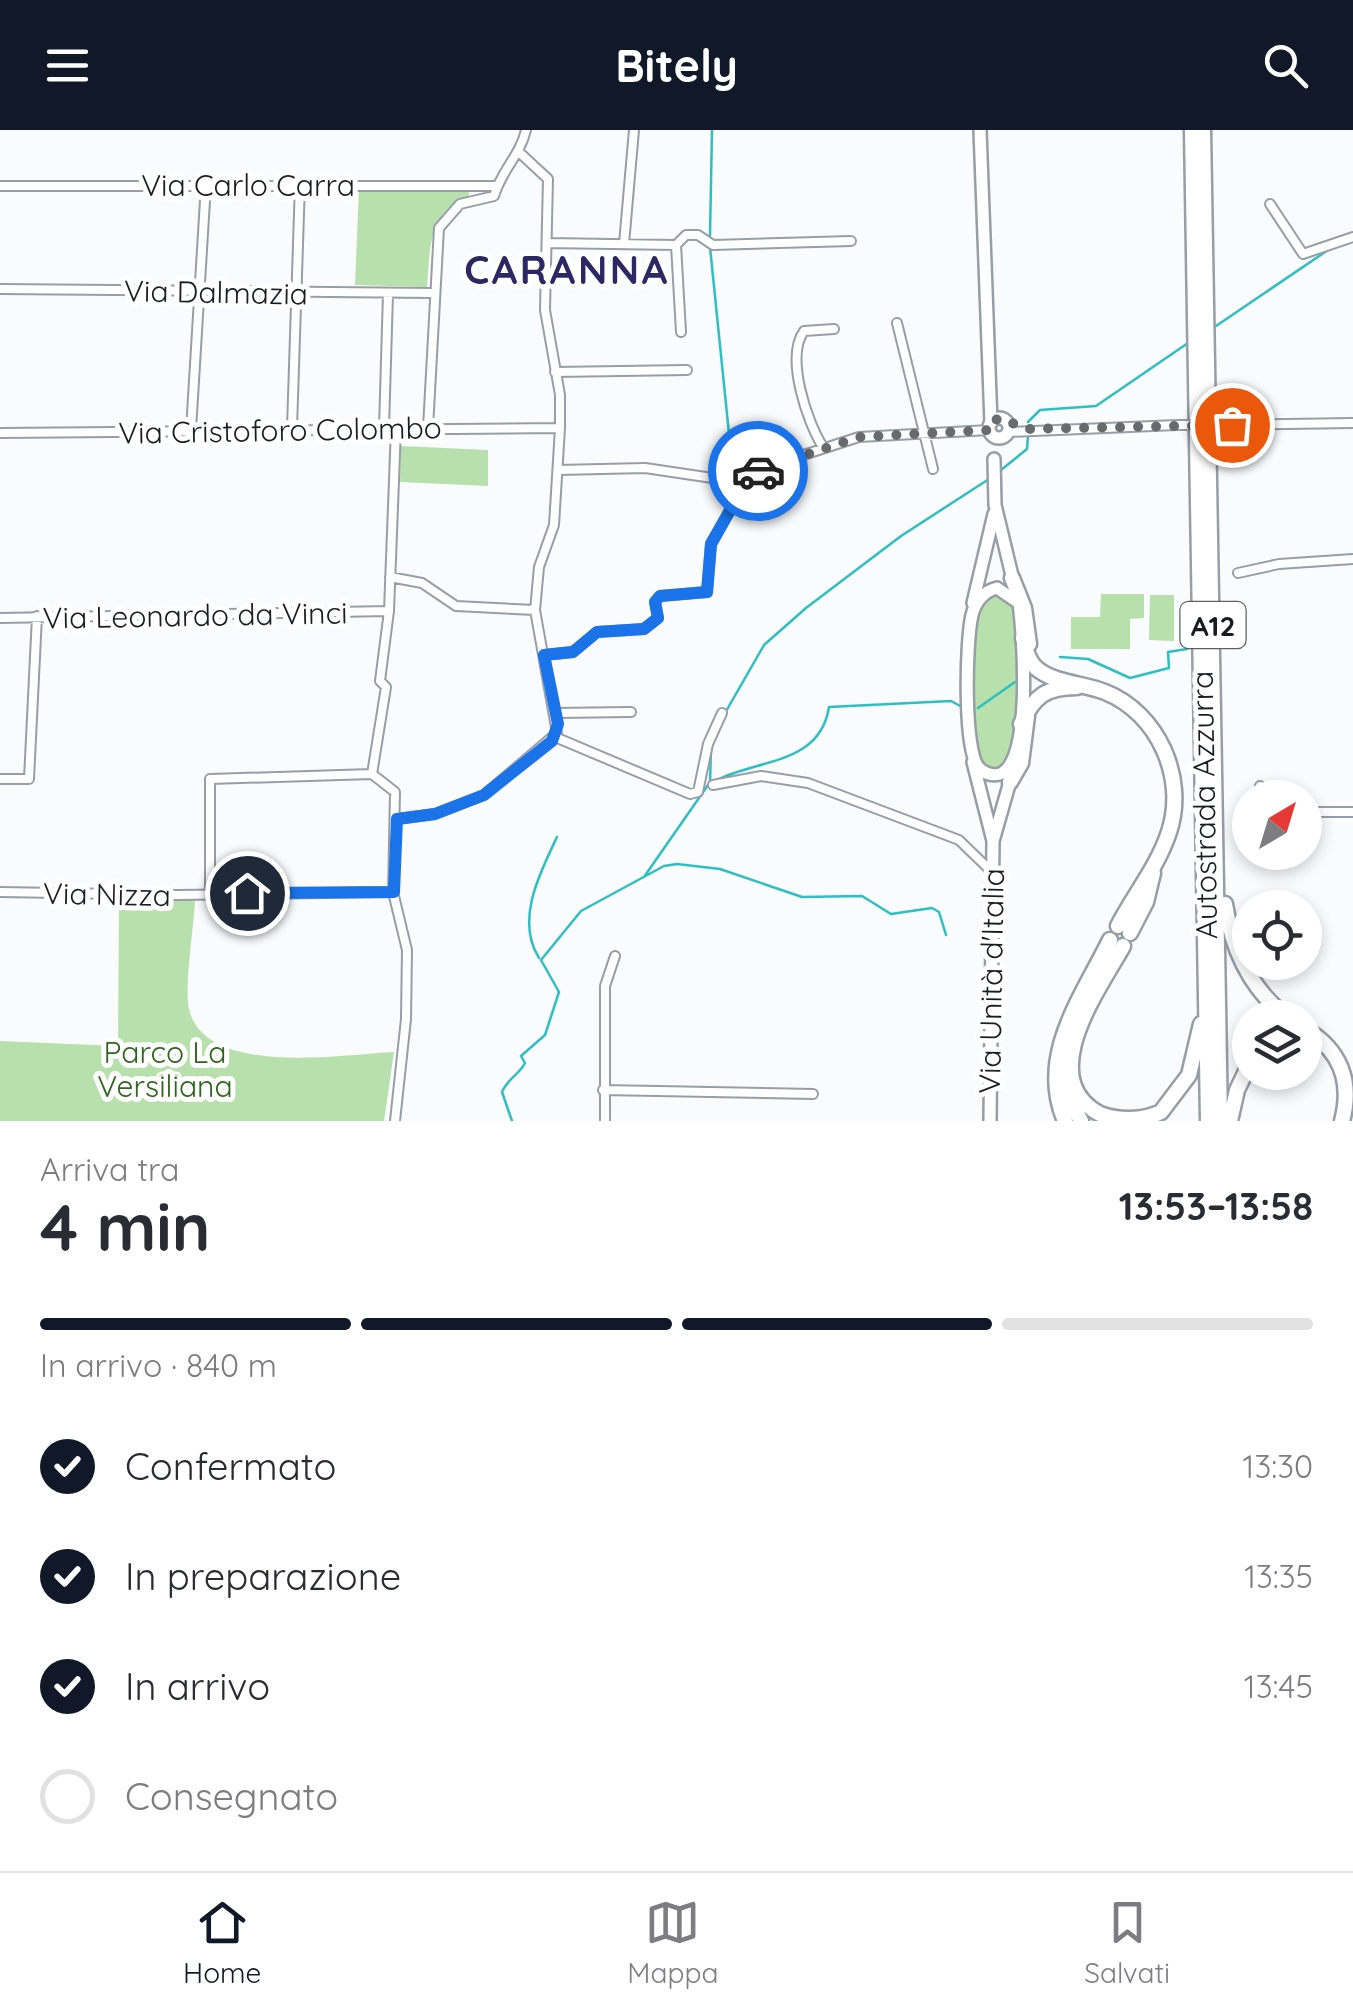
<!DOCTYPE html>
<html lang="it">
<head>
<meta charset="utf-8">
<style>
  :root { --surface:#fff; --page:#f2f2f3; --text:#2b2b33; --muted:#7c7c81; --line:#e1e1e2; --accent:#111827 }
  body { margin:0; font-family:Quicksand,sans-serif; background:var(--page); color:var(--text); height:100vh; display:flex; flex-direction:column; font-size:38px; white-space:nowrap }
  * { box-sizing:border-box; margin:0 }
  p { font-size:32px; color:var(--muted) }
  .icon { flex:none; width:55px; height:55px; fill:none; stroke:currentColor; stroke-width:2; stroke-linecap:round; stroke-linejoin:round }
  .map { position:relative; height:991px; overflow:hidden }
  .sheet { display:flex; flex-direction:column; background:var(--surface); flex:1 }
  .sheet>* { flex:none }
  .needle { width:65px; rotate:38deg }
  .fabs { position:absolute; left:1232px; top:650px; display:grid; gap:20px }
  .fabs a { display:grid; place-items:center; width:90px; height:90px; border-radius:50%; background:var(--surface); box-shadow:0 5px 15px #0003; font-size:50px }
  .pin { position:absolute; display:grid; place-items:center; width:85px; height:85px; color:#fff; margin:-42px; border:5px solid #fff; border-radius:50%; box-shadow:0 2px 10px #0007 }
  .courier { position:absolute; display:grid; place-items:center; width:100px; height:100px; margin:-50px; border:8px solid #1a73e8; border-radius:50%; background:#fff; color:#222; box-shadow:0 2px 12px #0007 }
  .summary em { font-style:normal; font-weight:700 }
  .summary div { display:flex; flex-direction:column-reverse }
  .summary { display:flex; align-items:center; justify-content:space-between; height:170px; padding:0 40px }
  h1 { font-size:65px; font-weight:700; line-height:75px }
  .bar { display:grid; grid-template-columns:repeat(4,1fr); gap:15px 10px; align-content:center; height:120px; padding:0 40px }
  .bar i { height:12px; border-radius:8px; background:var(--line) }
  .bar .selected { background:var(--accent) }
  .bar p { grid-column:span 4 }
  ol { padding:0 40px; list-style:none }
  li { display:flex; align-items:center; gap:30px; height:110px }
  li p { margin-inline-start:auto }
  li .icon { padding:10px; border-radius:50%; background:var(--accent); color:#fff; stroke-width:4 }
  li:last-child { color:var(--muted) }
  li i { width:55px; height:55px; border:5px solid var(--line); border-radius:50% }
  header { display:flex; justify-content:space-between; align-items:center; height:130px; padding:0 40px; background:var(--accent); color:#fff; font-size:45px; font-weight:700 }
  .menu { display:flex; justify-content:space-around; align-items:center; height:140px; border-top:2px solid var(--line); background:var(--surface); font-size:28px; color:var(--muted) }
  .menu a { display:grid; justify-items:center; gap:5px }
  .menu .selected { color:var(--accent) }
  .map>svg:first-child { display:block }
  .green { fill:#b7e0ac }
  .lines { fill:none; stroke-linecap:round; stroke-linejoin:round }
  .stream { stroke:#2ebfc2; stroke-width:2.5 }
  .street-casing { stroke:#979ea7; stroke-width:12 }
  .secondary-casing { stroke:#979ea7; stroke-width:16 }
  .highway-casing { stroke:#979ea7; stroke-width:19 }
  .street { stroke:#fff; stroke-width:8 }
  .secondary { stroke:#fff; stroke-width:11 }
  .highway { stroke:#fff; stroke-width:14 }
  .street-bridge-casing { stroke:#979ea7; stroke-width:12; stroke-linecap:butt }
  .street-bridge { stroke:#fff; stroke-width:8 }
  .done { stroke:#686a6d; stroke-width:10; stroke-dasharray:0 18 }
  .route { stroke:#1a73e8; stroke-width:12 }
  .labels { text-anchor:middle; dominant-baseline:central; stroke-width:10; stroke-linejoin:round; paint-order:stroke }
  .shield { fill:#fff; stroke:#5e6063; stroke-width:2.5 }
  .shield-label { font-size:28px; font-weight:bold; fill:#191c20 }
  .street-label { font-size:30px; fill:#191c20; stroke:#fff }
  .park-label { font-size:30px; fill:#2e641e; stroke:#fff }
  .district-label { font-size:40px; font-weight:bold; letter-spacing:2.5px; fill:#2b2863; stroke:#fff }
</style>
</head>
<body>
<header><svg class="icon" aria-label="menu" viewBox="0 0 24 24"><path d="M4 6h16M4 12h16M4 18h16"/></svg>Bitely<svg class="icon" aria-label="search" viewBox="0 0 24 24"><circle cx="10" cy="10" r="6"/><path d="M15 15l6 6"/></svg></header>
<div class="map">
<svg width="1353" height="991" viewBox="0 0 1353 991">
  <rect width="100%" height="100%" fill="#fafbfd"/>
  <path class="green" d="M359 58 469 59V66C428 82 430 118 427 157L355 155Z
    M401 316 488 320V356L400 352Z
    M996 461 1015 473C1019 525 1030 594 1002 639L989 642 977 630C973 593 959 480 996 461Z
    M1101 464H1144V488L1130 489V519H1071V487H1100Z
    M1150 465H1174V511L1149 510Z
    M119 768 195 770C194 796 184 857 189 879 205 948 344 924 394 922L384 991H0V911L118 916Z"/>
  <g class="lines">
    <path class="stream" d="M710 106 712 0
      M710 117 733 343
      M1216 196 1331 118
      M1028 292 1040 280 1096 276 1188 213
      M116 306 390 304
      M1001 340 1027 319 1028 306
      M1060 527 1088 529 1130 548 1169 538 1168 522 1187 519
      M978 578 1015 552
      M725 583 764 515 806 478 901 406 989 349
      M715 651C755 629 820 636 829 577L951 571 962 577
      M710 654 711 618
      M644 747 708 655
      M539 828C515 790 540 743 557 707
      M512 991 502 962C508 948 519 945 525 933L521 926 545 905 559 862 541 830 581 781 664 736 677 734 720 739 802 767 862 766 891 784 932 778 939 782 946 805"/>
    <defs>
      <path id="street" d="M0 56H496
        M1270 74 1303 124 1353 107
        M547 113 676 115 686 105H698L713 115 851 111
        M624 114 634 0
        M676 115 681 202
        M0 159 433 163
        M897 193 933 339
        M555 242 687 240
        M1232 295 1353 293
        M292 298 300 53
        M384 298 388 164
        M428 298 439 98 460 74 494 66C502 39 520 26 526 0
        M191 300 206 54
        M1008 302 1177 295
        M0 303 560 298
        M823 317C807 292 785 227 804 201L834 199
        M558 340 645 338 726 350 859 307 990 300
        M1238 443 1279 434 1353 429
        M390 447 422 453 456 476 535 480
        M0 488 389 481
        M543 525 573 522 597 502 644 499 658 488 655 472 660 466 707 462 711 414 733 375 741 348
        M555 583 631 582
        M555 607 690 664 698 662 708 614 722 583
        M0 649H29L37 486
        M713 655 761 646 808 653 959 710 993 743
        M1259 668 1260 656
        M1305 682H1353
        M397 689 435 684 484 665 557 603 535 480 539 437 554 395 560 298V265L545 180 548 49 520 23
        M0 762 178 765 393 762
        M210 763V649L372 644
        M603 960 813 964
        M395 991 406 889 407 820 393 762 395 662 372 644 386 557 380 551 389 481 396 298
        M605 991V856L615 826"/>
      <path id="secondary" d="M980 0 991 293
        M989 298a10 10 0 1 1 20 0a10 10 0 1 1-20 0Z
        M994 329 995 375 1014 454
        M997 458 1019 473C1023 504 1033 631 1000 644 992 646 985 644 979 638 963 621 966 510 972 485 975 472 984 461 997 458Z
        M973 473 994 384
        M973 632 993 711
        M990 991 993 711 1011 648"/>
      <path id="highway" d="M1192 0 1208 991
        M1203 0 1220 991
        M1012 448 1024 478 1029 514
        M1023 508C1026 520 1028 533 1040 541 1057 553 1085 554 1105 562 1158 583 1187 648 1169 702 1158 736 1134 765 1118 796
        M1021 594C1034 566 1046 557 1077 557
        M1010 652 1021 633 1027 586
        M1225 774C1232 818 1251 860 1288 888
        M1130 803 1146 772 1153 743
        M1123 816C1099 859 1033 948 1100 984 1119 991 1142 991 1161 982L1189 945 1201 894
        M1305 899C1339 919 1353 950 1342 991
        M1063 940 1067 965 1081 991
        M1065 991C1037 926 1082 867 1110 810
        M1230 991 1237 960 1250 933"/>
    </defs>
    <use href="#street" class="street-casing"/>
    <use href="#secondary" class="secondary-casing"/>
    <use href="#highway" class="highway-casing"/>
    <use href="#street" class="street"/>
    <use href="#secondary" class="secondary"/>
    <use href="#highway" class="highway"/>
    <defs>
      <path id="street-bridge" d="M1177 295H1232"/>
    </defs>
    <use href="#street-bridge" class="street-bridge-casing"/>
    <use href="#street-bridge" class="street-bridge"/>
  </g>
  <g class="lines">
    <path class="done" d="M758 341 859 307 990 300 991 292 1000 288 1026 299 1232 295"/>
    <path class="route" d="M247 763 394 762 397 689 435 684 484 665 552 611 558 594 544 525 573 522 597 502 644 499 658 488 655 472 660 466 707 462 711 414 733 375 740 348 758 341"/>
  </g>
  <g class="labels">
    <rect class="shield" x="1180.5" y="472" width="65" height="46" rx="8"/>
    <g class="shield-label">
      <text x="1213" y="495">A12</text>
    </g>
    <g class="street-label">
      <text x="248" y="55">Via Carlo Carra</text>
      <text transform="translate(216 162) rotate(1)">Via Dalmazia</text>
      <text transform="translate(280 300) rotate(-1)">Via Cristoforo Colombo</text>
      <text transform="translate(195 485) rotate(-1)">Via Leonardo da Vinci</text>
      <text transform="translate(1204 675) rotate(-91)">Autostrada Azzurra</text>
      <text transform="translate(107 764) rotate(1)">Via Nizza</text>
      <text transform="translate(991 851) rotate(-89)">Via Unità d'Italia</text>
    </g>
    <g class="park-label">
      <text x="165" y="922">Parco La<tspan x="165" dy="34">Versiliana</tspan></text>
    </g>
    <g class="district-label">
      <text x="567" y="139">CARANNA</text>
    </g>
  </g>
</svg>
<div class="fabs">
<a><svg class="needle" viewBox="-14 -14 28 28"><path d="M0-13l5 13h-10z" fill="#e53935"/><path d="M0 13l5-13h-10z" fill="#7c7c81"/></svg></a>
<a><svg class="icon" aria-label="locate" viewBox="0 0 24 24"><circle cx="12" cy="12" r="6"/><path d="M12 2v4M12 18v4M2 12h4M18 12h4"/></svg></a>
<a><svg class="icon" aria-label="layers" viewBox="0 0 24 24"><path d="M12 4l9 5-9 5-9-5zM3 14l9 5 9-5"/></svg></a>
</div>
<div class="pin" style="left:1232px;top:295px;background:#ea580c"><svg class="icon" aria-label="bag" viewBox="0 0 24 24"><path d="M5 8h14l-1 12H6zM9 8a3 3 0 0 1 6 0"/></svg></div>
<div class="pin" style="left:247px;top:763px;background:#1f2937"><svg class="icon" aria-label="home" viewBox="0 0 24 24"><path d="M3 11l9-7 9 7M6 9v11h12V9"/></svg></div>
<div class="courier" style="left:758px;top:341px"><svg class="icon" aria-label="car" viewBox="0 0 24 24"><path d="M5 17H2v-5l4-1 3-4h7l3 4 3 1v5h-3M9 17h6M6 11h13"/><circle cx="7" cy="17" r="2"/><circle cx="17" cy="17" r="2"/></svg></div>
</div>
<section class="sheet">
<div class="summary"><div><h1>4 min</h1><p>Arriva tra</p></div><em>13:53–13:58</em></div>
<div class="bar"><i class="selected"></i><i class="selected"></i><i class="selected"></i><i></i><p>In arrivo · 840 m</p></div>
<ol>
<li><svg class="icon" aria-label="check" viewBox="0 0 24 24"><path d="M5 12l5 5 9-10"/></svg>Confermato<p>13:30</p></li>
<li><svg class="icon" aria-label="check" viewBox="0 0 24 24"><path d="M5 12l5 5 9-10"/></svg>In preparazione<p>13:35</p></li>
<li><svg class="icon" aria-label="check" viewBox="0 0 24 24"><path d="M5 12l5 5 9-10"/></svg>In arrivo<p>13:45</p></li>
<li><i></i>Consegnato</li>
</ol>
</section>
<nav class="menu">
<a class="selected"><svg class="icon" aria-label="home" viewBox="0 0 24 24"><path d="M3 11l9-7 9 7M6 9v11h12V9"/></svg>Home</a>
<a><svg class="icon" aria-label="map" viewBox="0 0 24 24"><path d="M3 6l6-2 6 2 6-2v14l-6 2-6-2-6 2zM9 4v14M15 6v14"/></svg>Mappa</a>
<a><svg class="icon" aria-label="saved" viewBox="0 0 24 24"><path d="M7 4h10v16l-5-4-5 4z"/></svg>Salvati</a>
</nav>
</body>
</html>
